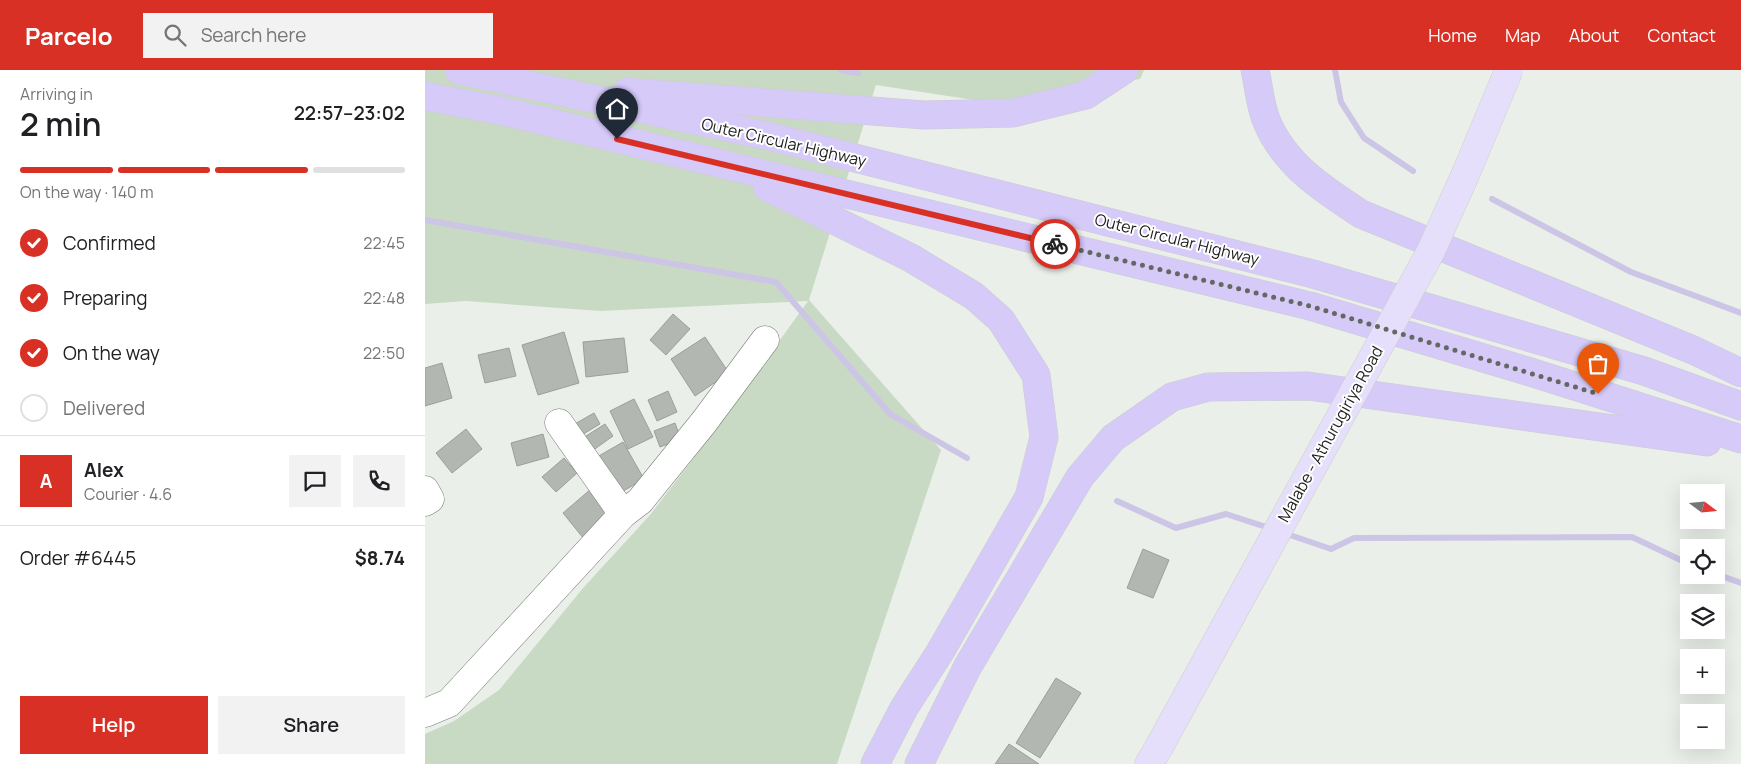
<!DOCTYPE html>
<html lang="en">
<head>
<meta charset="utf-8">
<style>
  :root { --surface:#fff; --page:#f2f2f2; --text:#202124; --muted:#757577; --line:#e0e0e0; --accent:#d93025 }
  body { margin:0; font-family:Manrope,sans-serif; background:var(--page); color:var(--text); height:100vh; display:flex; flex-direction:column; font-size:19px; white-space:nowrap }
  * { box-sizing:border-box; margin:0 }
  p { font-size:16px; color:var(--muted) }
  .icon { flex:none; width:28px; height:28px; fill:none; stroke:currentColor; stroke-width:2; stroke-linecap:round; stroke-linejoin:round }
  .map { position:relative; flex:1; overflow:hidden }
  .drawer { display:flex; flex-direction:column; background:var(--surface); width:425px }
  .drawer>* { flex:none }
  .needle { width:32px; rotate:106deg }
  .buttons { position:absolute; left:1255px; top:414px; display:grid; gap:10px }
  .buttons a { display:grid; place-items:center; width:45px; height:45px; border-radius:0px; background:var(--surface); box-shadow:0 5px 20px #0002; font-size:25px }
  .pin { position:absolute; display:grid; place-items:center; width:42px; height:42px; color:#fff; margin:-51px -21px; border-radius:50% 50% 50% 0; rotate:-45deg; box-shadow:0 0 5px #0007 }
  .pin .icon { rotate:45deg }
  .courier { position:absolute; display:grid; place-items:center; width:50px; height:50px; margin:-25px; border:4px solid #d93025; border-radius:50%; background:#fff; color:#222; box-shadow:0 1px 6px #0007 }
  .overview em { font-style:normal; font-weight:600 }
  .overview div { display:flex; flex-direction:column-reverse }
  .overview { display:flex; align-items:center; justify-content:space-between; height:85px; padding:0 20px }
  h1 { font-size:32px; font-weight:600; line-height:38px }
  .bar { display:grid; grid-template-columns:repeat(4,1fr); gap:8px 5px; align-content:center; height:60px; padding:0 20px }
  .bar i { height:6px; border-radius:4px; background:var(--line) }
  .bar .active { background:var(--accent) }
  .bar p { grid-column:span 4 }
  .line { display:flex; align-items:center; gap:12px; padding:0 20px; border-top:1px solid var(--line) }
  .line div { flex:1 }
  .round { display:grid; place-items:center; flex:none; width:52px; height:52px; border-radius:0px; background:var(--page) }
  ol { padding:0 20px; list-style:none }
  li { display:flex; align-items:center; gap:15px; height:55px }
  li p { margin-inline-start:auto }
  li .icon { padding:5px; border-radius:50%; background:var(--accent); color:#fff; stroke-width:4 }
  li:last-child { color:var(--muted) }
  li i { width:28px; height:28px; border:2px solid var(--line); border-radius:50% }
  .cta { display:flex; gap:10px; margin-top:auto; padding:10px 20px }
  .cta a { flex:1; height:58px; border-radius:0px; background:var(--accent); color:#fff; font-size:20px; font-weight:600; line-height:58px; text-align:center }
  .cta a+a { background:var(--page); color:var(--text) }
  header { display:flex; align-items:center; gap:30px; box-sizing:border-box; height:70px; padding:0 25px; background:var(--accent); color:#fff }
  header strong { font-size:24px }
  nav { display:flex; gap:28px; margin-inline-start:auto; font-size:18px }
  .search { width:350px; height:45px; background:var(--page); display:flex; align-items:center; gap:12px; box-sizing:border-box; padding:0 18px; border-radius:0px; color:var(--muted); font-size:19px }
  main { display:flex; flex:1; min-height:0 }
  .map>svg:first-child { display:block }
  .green { fill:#c9dac4 }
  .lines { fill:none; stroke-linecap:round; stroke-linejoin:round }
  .stream { stroke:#ccc5e5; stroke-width:6 }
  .building { fill:#b2b8b1; stroke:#9aa099 }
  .minor-casing { stroke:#787d76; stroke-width:29 }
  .major-casing { stroke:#cdcecd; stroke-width:29 }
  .highway-casing { stroke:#cdcecd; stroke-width:29 }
  .minor { stroke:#fff; stroke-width:28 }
  .major { stroke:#e6dffb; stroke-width:28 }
  .highway { stroke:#d5caf8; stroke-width:28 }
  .major-bridge-casing { stroke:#cdcecd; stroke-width:29; stroke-linecap:butt }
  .major-bridge { stroke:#e6dffb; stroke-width:28 }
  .done { stroke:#646863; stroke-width:5; stroke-dasharray:0 9 }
  .route { stroke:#d93025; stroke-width:6 }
  .labels { text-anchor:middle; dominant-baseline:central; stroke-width:4; stroke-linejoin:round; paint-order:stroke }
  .street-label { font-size:16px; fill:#1c1e1b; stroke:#fff }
</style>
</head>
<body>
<header>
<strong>Parcelo</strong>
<div class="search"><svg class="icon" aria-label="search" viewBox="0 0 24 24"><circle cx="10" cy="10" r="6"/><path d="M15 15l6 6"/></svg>Search here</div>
<nav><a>Home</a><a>Map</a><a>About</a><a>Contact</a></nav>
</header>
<main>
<section class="drawer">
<div class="overview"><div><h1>2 min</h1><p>Arriving in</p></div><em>22:57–23:02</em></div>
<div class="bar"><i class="active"></i><i class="active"></i><i class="active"></i><i></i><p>On the way · 140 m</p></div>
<ol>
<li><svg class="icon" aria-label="check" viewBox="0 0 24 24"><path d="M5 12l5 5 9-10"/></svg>Confirmed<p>22:45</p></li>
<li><svg class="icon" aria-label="check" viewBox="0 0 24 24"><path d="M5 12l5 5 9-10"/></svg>Preparing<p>22:48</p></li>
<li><svg class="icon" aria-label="check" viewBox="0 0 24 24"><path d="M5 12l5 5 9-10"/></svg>On the way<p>22:50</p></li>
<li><i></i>Delivered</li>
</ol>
<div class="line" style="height:90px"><b class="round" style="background:var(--accent);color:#fff">A</b><div><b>Alex</b><p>Courier · 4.6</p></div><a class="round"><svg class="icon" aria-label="chat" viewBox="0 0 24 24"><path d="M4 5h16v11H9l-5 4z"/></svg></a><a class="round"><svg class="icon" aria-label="phone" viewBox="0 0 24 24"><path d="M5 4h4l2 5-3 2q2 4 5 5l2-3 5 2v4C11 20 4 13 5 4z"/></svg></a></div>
<div class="line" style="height:65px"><div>Order #6445</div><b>$8.74</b></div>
<div class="cta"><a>Help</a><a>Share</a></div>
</section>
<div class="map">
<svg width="1316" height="694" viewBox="0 0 1316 694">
  <rect width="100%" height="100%" fill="#eaf0e9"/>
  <path class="green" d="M0 0H719L715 9 575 34 451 15 384 230 516 380 412 694H0V664L29 651 74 620 159 517 225 445 288 363 383 231 175 241 41 231 0 234Z"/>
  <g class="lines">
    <path class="stream" d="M416 0 433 3
      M910 0 916 32 939 68 988 101
      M1067 129 1206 202 1316 243
      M0 150 351 212 465 344 542 388
      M692 431 751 458 801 444 847 459
      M859 463 906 479 929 468 1207 467 1264 494
      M1291 504 1316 513"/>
  </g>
  <path class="building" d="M248 244 265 259 241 285 225 270Z
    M139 262 154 313 113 325 97 275Z
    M280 267 304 303 270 326 246 289Z
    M199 268 203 302 161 307 158 272Z
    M84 278 91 306 60 313 53 285Z
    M17 293 27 328 0 336V298Z
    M243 321 252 342 232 351 223 330Z
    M209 329 228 367 203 379 185 341Z
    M169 343 175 354 155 366 148 355Z
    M250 353 256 369 235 377 229 361Z
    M180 354 188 366 167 381 158 368Z
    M41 359 57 379 27 403 11 383Z
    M118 364 124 387 92 396 86 373Z
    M198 372 219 409 193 424 172 387Z
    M139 388 152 403 131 422 117 407Z
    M166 419 187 446 159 469 138 443Z
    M718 479 744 490 728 528 702 518Z
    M631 608 656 623 615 688 591 673Z
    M584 674 614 694H570Z"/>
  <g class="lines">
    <defs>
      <path id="minor" d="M134 353 198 444
        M0 420 5 429 0 432
        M0 643 24 633 198 444 215 431 279 352 340 270"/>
      <path id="major" d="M724 694 734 677"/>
      <path id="highway" d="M34 0 347 67 888 204 1219 301 1316 336
        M830 0C834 17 835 36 842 52 860 95 899 120 936 144L1268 280 1316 303
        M202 22 499 45 588 43 661 25 699 0
        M0 26 82 42 885 236 1102 301 1316 369
        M342 117 486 188 549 226 576 250 611 305 619 367 604 427 515 582 479 638 450 694
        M494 694 543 596 655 407 688 368 747 327 783 317 883 316 1282 372"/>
    </defs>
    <use href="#minor" class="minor-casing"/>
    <use href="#major" class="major-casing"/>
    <use href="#highway" class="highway-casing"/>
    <use href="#minor" class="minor"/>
    <use href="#major" class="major"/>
    <use href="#highway" class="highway"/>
    <defs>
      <path id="major-bridge" d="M734 677 1005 183 1041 103 1084 0"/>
    </defs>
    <use href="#major-bridge" class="major-bridge-casing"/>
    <use href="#major-bridge" class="major-bridge"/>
  </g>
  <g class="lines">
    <path class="done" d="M630 174 885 236 1173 324"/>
    <path class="route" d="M192 69 630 174"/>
  </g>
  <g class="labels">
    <g class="street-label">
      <text transform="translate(359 72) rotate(13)">Outer Circular Highway</text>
      <text transform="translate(752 169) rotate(14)">Outer Circular Highway</text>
      <text transform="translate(905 364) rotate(-61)">Malabe - Athurugiriya Road</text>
    </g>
  </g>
</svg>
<div class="buttons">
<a><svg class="needle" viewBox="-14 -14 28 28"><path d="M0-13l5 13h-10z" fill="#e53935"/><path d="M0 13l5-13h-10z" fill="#757577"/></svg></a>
<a><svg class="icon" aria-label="locate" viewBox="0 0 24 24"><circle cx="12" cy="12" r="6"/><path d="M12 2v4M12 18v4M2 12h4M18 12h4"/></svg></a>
<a><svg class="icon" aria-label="layers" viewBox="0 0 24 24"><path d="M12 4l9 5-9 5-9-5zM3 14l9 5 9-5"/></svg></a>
<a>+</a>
<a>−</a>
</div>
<div class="pin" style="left:1173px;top:324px;background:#ea580c"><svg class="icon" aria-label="bag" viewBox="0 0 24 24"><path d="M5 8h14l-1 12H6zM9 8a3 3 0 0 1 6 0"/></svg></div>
<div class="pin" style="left:192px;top:69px;background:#1f2937"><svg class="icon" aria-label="home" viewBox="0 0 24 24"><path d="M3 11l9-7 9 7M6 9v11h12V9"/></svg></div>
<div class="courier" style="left:630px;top:174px"><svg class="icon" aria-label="bike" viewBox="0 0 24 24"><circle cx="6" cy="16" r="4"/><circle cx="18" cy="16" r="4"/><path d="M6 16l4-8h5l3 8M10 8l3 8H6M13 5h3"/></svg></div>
</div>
</main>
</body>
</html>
